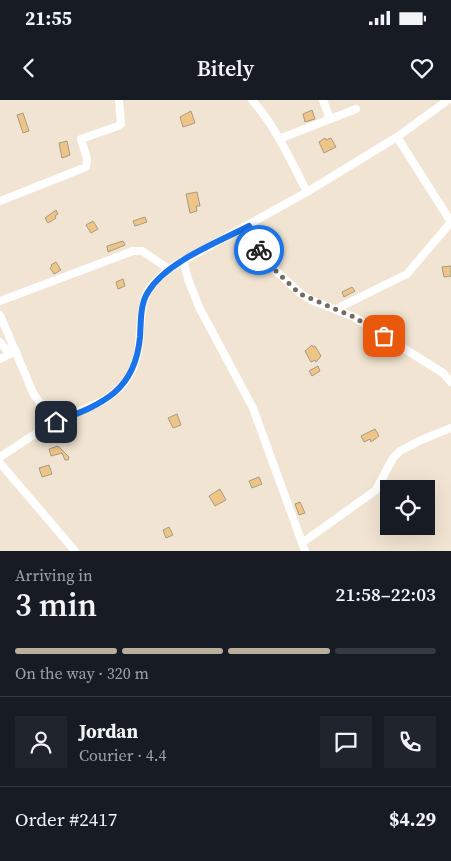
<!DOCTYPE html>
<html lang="en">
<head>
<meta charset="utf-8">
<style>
  :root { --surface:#171b24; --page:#20242c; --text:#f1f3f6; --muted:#9ea1a6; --line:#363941; --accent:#baaf9c }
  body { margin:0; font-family:"Source Serif 4",serif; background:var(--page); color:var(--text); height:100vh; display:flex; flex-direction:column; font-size:19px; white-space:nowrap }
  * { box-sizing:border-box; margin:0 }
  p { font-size:16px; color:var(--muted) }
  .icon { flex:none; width:28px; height:28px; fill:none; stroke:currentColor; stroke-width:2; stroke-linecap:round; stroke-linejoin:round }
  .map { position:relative; height:451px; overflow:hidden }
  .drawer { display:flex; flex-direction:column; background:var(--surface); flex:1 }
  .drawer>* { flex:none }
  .buttons { position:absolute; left:380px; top:380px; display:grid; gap:10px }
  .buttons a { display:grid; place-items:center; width:55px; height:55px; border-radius:0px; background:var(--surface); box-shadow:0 5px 20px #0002; font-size:25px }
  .pin { position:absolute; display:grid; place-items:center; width:42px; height:42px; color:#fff; margin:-21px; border-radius:10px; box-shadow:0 2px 8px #0006 }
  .courier { position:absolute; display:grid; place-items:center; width:50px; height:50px; margin:-25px; border:4px solid #1a73e8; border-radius:50%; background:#fff; color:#222; box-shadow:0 1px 6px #0007 }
  .overview em { font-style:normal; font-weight:600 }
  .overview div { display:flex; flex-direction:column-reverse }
  .overview { display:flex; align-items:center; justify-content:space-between; height:85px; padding:0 15px }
  h1 { font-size:32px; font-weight:600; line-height:38px }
  .bar { display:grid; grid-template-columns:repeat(4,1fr); gap:8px 5px; align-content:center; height:60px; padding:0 15px }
  .bar i { height:6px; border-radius:4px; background:var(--line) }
  .bar .on { background:var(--accent) }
  .bar p { grid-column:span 4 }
  .line { display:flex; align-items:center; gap:12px; padding:0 15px; border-top:1px solid var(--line) }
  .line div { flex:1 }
  .round { display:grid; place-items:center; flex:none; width:52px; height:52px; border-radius:0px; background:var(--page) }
  .status { display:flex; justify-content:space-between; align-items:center; height:35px; padding:0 25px; background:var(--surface); direction:ltr }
  .status svg { height:14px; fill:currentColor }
  header { display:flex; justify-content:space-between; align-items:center; height:65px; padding:0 15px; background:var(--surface); font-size:22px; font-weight:600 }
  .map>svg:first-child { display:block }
  .building { fill:#eec584; stroke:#a69b89 }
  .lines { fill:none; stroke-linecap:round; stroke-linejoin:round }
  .street { stroke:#fff; stroke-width:8 }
  .done { stroke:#746c62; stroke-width:5; stroke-dasharray:0 9 }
  .route { stroke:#1a73e8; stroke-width:6 }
</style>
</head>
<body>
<div class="status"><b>21:55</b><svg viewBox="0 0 49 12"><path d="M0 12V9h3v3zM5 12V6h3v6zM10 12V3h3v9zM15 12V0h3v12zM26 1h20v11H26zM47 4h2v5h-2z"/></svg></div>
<header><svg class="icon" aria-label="back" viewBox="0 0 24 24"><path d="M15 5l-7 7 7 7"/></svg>Bitely<svg class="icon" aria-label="heart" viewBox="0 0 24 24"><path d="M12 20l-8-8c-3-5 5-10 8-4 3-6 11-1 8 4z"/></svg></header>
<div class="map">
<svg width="451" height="451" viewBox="0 0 451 451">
  <rect width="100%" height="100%" fill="#f1e4d2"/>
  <path class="building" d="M312 10 315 19 305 22 303 14Z
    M191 11 195 23 183 27 180 17Z
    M23 13 29 31 23 33 17 15Z
    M325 38 326 40 331 38 336 47 324 53 319 42Z
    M67 41 70 55 62 58 59 43Z
    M197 92 200 106H196L197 111 190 113 186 94Z
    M56 110 58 114 55 116 56 118 48 123 45 118Z
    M145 117 147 122 135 126 133 121Z
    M93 121 98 129 91 133 86 125Z
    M123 141 125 145 108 152 107 146Z
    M56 162 61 170 54 174 50 168 52 166 51 165Z
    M451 166V176L444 177 442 167Z
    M123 179 125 186 118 189 116 182Z
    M352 187 355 191 344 197 342 192Z
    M312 245 313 247 315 246 321 256 316 262 315 260 311 262 305 251Z
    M318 266 320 271 312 276 309 271Z
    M177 314 181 325 173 328 168 318Z
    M375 329 379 336 371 342 370 339 364 342 361 336Z
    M58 346 69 357 68 360H65L62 353 51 356 49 349Z
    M49 365 52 374 42 377 39 368Z
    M259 377 262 384 252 388 249 381Z
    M220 389 226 400 215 406 209 396Z
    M300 402 305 413 299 415 295 404Z
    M169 427 173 435 166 438 163 430Z"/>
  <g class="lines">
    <path class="street" d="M252 0C276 27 291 61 307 92
      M323 0 330 19
      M397 37 451 122
      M279 39 356 9
      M0 101 86 67 87 59 81 39 118 26 121 24 119 0
      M249 126 259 150 275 170 300 193 311 200 354 217 443 273 451 282
      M183 160 188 179 199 207 253 308 305 451
      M0 201 133 151H142L169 169
      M336 209 407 174 451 122
      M0 215 34 295 56 322
      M0 242 10 254
      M0 259 16 251
      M0 357C18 346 36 332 55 322 81 308 112 304 129 276 145 249 136 225 145 198 149 185 162 175 172 167L307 92 397 37 448 0
      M0 363 75 451
      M302 443 376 390 393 358 400 351 421 340 451 328"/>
  </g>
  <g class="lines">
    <path class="done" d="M259 150 275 170 300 194 354 217 384 236"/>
    <path class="route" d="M56 322C102 304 135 292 140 237 141 222 140 204 148 192 166 162 218 142 249 126L259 150"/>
  </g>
</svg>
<div class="buttons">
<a><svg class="icon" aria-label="locate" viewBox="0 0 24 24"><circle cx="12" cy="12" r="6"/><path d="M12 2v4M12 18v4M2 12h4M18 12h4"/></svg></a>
</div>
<div class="pin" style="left:384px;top:236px;background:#ea580c"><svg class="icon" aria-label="bag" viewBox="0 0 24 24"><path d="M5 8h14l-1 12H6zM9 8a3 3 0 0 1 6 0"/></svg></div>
<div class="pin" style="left:56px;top:322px;background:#1f2937"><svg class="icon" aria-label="home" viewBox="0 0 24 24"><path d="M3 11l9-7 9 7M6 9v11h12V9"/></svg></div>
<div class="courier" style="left:259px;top:150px"><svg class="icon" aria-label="bike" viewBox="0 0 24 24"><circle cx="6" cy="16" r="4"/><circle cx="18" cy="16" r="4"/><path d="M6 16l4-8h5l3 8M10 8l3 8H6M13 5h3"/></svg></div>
</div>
<section class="drawer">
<div class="overview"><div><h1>3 min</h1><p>Arriving in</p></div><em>21:58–22:03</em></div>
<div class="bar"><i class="on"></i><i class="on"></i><i class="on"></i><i></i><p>On the way · 320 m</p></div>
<div class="line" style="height:90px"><a class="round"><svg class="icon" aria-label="person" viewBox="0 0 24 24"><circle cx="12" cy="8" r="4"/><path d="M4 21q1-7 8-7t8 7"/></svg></a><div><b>Jordan</b><p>Courier · 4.4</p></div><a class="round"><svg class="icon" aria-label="chat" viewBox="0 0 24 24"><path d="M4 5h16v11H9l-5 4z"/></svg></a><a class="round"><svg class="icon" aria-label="phone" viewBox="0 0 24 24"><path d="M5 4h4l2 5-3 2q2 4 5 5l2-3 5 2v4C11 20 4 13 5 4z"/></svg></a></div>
<div class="line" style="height:65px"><div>Order #2417</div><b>$4.29</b></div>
</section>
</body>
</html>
